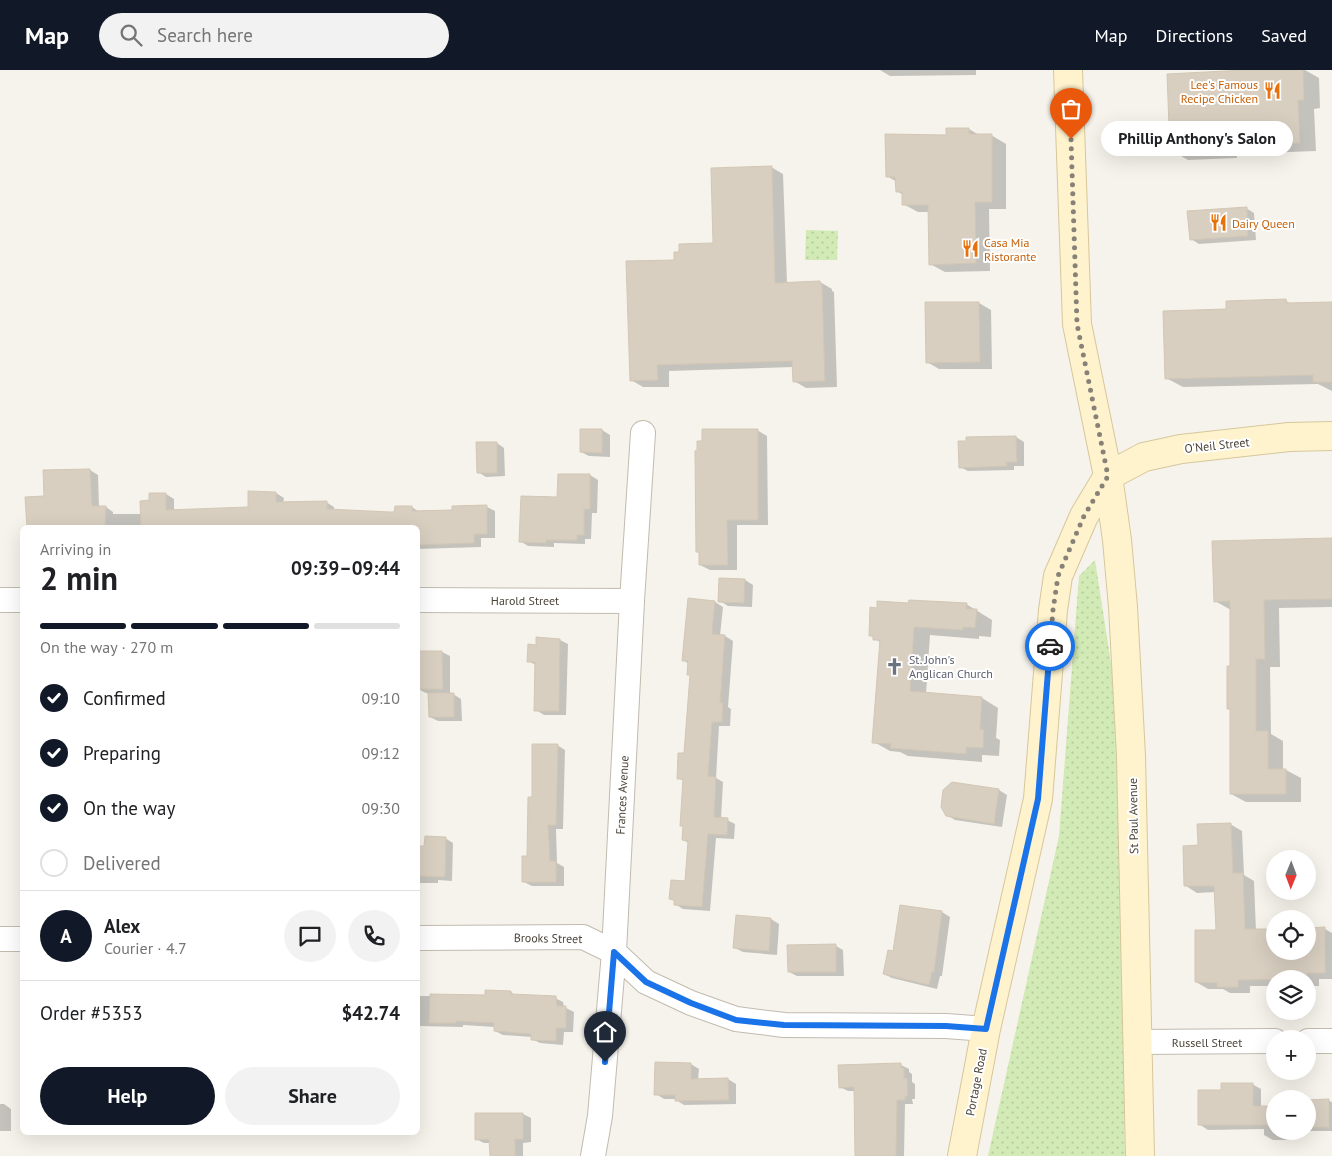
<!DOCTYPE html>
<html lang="en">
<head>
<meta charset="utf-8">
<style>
  :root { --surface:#fff; --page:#f2f2f2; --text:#202124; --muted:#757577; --line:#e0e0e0; --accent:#111827 }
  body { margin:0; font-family:"PT Sans",sans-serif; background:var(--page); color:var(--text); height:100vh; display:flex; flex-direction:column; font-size:19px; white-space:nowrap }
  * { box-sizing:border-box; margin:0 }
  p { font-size:16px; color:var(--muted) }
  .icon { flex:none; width:28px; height:28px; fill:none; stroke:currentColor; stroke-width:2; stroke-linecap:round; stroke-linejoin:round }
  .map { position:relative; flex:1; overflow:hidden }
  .panel { position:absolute; left:20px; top:455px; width:400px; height:610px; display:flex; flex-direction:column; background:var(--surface); border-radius:8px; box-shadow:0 5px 20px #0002 }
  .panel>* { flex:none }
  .needle { width:32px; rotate:181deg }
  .tools { position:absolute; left:1266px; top:780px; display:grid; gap:10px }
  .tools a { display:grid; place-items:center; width:50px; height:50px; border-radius:50%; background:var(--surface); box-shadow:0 5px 20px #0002; font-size:25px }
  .pin { position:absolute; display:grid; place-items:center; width:42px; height:42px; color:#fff; margin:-51px -21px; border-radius:50% 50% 50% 0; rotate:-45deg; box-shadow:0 0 5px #0007 }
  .pin .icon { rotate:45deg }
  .courier { position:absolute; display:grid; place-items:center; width:50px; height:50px; margin:-25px; border:4px solid #1a73e8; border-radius:50%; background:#fff; color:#222; box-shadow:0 1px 6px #0007 }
  .bubble { position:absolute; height:35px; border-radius:18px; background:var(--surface); box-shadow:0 5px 20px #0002; font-size:16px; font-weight:700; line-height:35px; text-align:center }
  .headline em { font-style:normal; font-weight:700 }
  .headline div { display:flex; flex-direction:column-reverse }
  .headline { display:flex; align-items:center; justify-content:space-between; height:85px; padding:0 20px }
  h1 { font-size:32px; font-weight:700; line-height:38px }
  .bar { display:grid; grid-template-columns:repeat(4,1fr); gap:8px 5px; align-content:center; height:60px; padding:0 20px }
  .bar i { height:6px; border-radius:4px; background:var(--line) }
  .bar .active { background:var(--accent) }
  .bar p { grid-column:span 4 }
  .line { display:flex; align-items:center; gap:12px; padding:0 20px; border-top:1px solid var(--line) }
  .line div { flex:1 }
  .round { display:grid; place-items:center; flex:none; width:52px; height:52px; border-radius:26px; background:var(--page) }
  ol { padding:0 20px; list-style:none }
  li { display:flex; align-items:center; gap:15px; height:55px }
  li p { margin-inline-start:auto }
  li .icon { padding:5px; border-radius:50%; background:var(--accent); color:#fff; stroke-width:4 }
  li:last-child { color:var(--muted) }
  li i { width:28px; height:28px; border:2px solid var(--line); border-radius:50% }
  .primary-button { display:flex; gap:10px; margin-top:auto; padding:10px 20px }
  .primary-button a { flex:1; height:58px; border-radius:30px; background:var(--accent); color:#fff; font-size:20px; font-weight:700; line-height:58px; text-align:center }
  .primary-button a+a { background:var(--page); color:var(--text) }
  header { display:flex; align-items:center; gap:30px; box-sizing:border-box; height:70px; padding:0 25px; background:var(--accent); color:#fff }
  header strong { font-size:24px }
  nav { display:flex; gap:28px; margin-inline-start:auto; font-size:18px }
  .search { width:350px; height:45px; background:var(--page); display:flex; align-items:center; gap:12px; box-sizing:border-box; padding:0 18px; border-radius:28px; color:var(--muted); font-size:19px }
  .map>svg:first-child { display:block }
  .park { fill:url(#park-dots) }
  .shadow { fill:#0003 }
  .building { fill:#d8cfc1; stroke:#d3c7b4 }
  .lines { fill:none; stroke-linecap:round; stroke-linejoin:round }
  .street-casing { stroke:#c2bbae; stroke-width:26 }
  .secondary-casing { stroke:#d6c79b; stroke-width:30 }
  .street { stroke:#fff; stroke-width:24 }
  .secondary { stroke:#fff3cd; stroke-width:28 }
  .done { stroke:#878178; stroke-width:5; stroke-dasharray:0 9 }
  .route { stroke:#1a73e8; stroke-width:6 }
  .labels { text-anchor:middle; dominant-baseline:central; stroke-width:4; stroke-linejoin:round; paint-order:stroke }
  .food-label { font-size:12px; fill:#c56008; stroke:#fff; text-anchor:start }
  .street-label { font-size:12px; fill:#4b4439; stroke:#fff }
  .worship-label { font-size:12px; fill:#5b616d; stroke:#fff; text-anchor:start }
</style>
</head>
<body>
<header>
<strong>Map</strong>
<div class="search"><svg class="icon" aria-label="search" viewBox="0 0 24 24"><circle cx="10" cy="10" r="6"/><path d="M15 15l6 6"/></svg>Search here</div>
<nav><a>Map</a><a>Directions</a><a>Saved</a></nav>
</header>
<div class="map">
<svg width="1332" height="1086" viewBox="0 0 1332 1086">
  <defs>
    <pattern id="park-dots" width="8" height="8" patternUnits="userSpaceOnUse" patternTransform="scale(1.25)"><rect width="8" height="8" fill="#d2eab5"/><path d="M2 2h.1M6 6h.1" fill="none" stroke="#b6ca9c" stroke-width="1.8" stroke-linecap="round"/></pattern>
  </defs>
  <rect width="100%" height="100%" fill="#f6f3ec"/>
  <path class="park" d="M806 160 838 161 837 190H805Z
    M1095 490 1117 632 1125 1086H988L1059 766 1079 506Z"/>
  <path class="shadow" d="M880 0H976V5L890 6Z
    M1273 0H1305L1319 8 1320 38 1314 39 1316 81 1237 84V88L1188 90 1172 81Z
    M969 59 979 65H991L1006 74V139H989L990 201 945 202 930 194 929 142H918L903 134V125L897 121V112L887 106 948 66Z
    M771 97 783 104 787 213 820 212 832 219V221L834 222 837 317 806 318 794 311 793 297 669 301V317H643L631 310 675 191 714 174Z
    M1246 138 1254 143 1256 170 1199 174 1191 169Z
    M1286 231 1291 234 1332 233V321L1318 314 1183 317 1166 308 1228 241Z
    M979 233 991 240 992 299H939L927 292Z
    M581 360H602L610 365V387L589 386 581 382Z
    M757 360 767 366 768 455H737V500H710L700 495V483L697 482 698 382Z
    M1016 367 1024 372V396H1014V400L968 401 960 397Z
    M497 373 504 378 505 406 486 407 478 402Z
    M90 400 98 405 99 437H106L113 442V444H142L150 432 166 424 174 429V441L249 438 276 423 284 428 283 433 326 432 334 437V441L396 444 412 437 419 442 453 441 487 437 495 441V468H481V477L418 479V458H28L45 428 44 401Z
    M559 405H590L598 410 597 443H592L591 469H585V474L554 473V477L528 476 520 471 558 428Z
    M1332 469V537L1279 538 1280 597H1270L1271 664 1283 671V700H1286L1301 708V732H1246L1231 724V640L1229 639 1232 597 1231 540 1215 531Z
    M720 509 745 510 753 515 752 537 728 536 720 531Z
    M689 529 715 532 723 537 720 566H725L733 571 728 637 731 639 730 656H719L716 708 723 712 721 749 727 750 735 754 734 769 716 768 710 841 683 839 675 834V831L670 828 686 812 689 773 683 770 684 757 682 755 684 711 678 708 686 685 691 606 689 594 683 590Z
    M966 534 992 550 991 567 979 566V569L930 565 926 624 982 628 998 638 996 668 1000 670 999 686 982 685V692L908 686 900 682 890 681 874 672 881 573 870 565Z
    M537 569 560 570 568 574 566 645H544L536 640V595L528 591 537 576Z
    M418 582H442L450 586V624H453L461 629 462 651H438L430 647V623H426L418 619Z
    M557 675 565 680 563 759H556L557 793 564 797V816H532L524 812 528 787 533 729Z
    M952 713 999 720 1007 725 1002 757 955 750 947 745Z
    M1230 754 1242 761 1244 805 1254 811 1256 861 1275 860V881H1308V859H1325L1332 863V909H1319V916H1308V909H1275V916H1250V923H1230L1223 919H1208L1196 912 1217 861 1216 822 1197 823 1186 816 1199 776Z
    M445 768 453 773 452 811 438 810V813H418V777H426Z
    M942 842 950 847 942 906H940L937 919 892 908 884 904 894 882Z
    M737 847 771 849 779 854 777 885 743 882 735 878Z
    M836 876 843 880 844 906H797L789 902Z
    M511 922 516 926 555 928 563 932 564 937 574 942 573 962H564L563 975 540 973 532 969V967L503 965 495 961V957L463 955V957L418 956V926H486Z
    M691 994 699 999 698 1010 728 1009 736 1014V1034L684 1035 676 1030V1029H664L656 1024Z
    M901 995 909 999V1002L912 1004V1012L915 1014V1029H912L913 1034H905L904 1086H856V1021H848L840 1017Z
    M1252 1014 1261 1019V1037H1275V1061H1308V1031H1329L1332 1032V1061H1291V1070H1273L1264 1065V1059L1208 1060 1199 1054 1222 1021Z
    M0 1034H4L11 1039V1061H0Z
    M523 1044 531 1048V1072L523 1073V1086H491V1073H484L476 1069Z"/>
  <path class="building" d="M1245 0H1303L1304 30H1298L1300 73 1221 76 1222 80 1170 82 1167 4Z
    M946 58H969V64H992V132H975L976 193 929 195 928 135H902V122H896L895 107H886L885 64 946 65Z
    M772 96 775 213 820 211V214H822L825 311 793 312 792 291 657 295 658 310 630 311 626 191 674 190V182H679V174L713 173 711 98Z
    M1247 137 1248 166 1190 170 1187 141Z
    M1286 229 1287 233 1332 232V312H1313V305L1165 309 1163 241 1226 239V231Z
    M925 232H979L980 292 926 293Z
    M580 359H602V383L580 382Z
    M702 359H758V450H727L728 495H699V482H696L695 381 697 380V371H702Z
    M1016 366 1017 392H1006L1007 396 959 398 958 371H966V367Z
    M476 372H497V403H477Z
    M90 399 92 436H106L105 458H27L25 427 44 426 43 400Z
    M558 404H590V439H584V465H577V470H546V473L519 472 521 426 557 427Z
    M248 421 276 422V432L327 431V439L390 442H394L395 436H412V441L452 440V436L487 435V464H474V473L418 475V458H141L140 431 149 430V423H166V440L248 437Z
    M1332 468V529L1264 530 1265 589H1256V661H1268V699H1286V724H1230V639H1227V596H1230V531L1214 532 1212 471Z
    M719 508 745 509 744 533 718 532Z
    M688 528 715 531 712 564 725 565 720 633H723L722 652H712L708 706 716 707 714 747 728 748 727 765 708 764 702 837 674 835V830L669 829 671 810 685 811 688 771 682 770 683 756H680L683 709H677L678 683H684L690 605H687L688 591H682Z
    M909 530 967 533 966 539H977L975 558 963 557V560L914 557 910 621 982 627 980 659 984 660 983 678 966 677V684L890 678 891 674 872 673 880 570H873V566H869L870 537 877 538V531L908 533Z
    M536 567 560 569 559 641H534L535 592H527L528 574 536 575Z
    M418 581H442L443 619H418Z
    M428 623H454V647H429Z
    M532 674H558L556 755H548L550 791H556V812H522V786H527L528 727H532Z
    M952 712 999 719 994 754 946 746 941 737 943 720Z
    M1231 753 1233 803H1243L1245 859H1275V881H1308V858L1325 857V903H1307V909L1238 910V917H1217V913L1195 912V860H1216L1214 816H1184L1183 776 1198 775 1197 754Z
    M425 766 446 767 445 807 418 806V776H424Z
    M900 835 942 841 934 902H932L929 915 883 904 888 880 893 881Z
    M736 845 771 848 769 881 733 878Z
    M836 874V902H788L787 875Z
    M485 920 511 921V924L556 926 557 936H566V958H556V971L531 970V964L494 961V953L456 951V953H429L430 924 485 925Z
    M655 992 691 993V1009L728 1008 729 1030 675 1031V1025H654Z
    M901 993V998H904V1008H907L908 1026H905V1030H897L896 1086H855L854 1017 839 1018 838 995Z
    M1221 1013H1253V1036H1275V1055H1198V1020H1221Z
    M1329 1029V1057H1308V1030Z
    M475 1043H523V1069H515V1086H490L489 1069 475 1070Z"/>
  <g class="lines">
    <defs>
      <path id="street" d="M0 530H22
        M418 530 632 531
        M418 868 583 867 614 882 646 912 691 933 736 949 784 955 946 956 986 959
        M0 869H22
        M1308 971H1332
        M1138 972 1275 971
        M593 1086 600 1046 614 882 632 531 643 363"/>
      <path id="secondary" d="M1068 0 1077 254 1108 406 1117 470 1123 537 1131 686 1140 1086
        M1108 406 1144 387 1181 379 1289 367 1332 366
        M962 1086 986 959 1038 729 1053 540 1058 506 1084 446 1108 406"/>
    </defs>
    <use href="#street" class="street-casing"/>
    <use href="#secondary" class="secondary-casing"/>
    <use href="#street" class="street"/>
    <use href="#secondary" class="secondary"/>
  </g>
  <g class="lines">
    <path class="done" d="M1050 576 1053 540 1058 506 1084 446 1108 406 1077 254 1071 69"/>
    <path class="route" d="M605 992 614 882 646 912 691 933 736 950 784 955 946 956 986 959 1038 729 1050 576"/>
  </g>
  <defs>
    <symbol id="restaurant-bare" viewBox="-9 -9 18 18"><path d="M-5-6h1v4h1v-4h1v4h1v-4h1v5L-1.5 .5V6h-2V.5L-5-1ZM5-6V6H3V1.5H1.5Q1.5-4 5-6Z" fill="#e8710a" stroke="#fff" stroke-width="2.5" paint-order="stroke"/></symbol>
    <symbol id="church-bare" viewBox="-9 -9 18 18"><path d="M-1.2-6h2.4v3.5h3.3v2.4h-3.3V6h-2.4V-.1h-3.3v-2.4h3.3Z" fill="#6b7280" stroke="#fff" stroke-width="2.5" paint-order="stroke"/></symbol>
  </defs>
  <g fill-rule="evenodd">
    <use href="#restaurant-bare" x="1260" y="8" width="25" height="25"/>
    <use href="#restaurant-bare" x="1206" y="140" width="25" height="25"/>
    <use href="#restaurant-bare" x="958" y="166" width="25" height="25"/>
    <use href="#church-bare" x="882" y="584" width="25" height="25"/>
  </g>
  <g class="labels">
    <g class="food-label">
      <text x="1258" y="14" text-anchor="end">Lee's Famous<tspan x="1258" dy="14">Recipe Chicken</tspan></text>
      <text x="1232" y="153">Dairy Queen</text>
      <text x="984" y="172">Casa Mia<tspan x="984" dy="14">Ristorante</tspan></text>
    </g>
    <g class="street-label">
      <text transform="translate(1217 375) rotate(-6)">O'Neil Street</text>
      <text x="525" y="530">Harold Street</text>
      <text transform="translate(622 725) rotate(-87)">Frances Avenue</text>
      <text transform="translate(1133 746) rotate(-91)">St Paul Avenue</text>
      <text transform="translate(548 868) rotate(1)">Brooks Street</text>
      <text x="1207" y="972">Russell Street</text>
      <text transform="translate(976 1012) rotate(-79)">Portage Road</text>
    </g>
    <g class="worship-label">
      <text x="909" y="589">St. John's<tspan x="909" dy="14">Anglican Church</tspan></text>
    </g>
  </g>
</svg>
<div class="tools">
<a><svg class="needle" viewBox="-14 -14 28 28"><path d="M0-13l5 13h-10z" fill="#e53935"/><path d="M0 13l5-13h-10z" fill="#757577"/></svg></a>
<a><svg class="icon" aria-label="locate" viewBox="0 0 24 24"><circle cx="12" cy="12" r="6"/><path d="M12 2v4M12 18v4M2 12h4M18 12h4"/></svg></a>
<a><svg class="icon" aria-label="layers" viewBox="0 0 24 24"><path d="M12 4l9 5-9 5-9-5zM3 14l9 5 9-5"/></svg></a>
<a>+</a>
<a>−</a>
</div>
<div class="pin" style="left:1071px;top:69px;background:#ea580c"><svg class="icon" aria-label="bag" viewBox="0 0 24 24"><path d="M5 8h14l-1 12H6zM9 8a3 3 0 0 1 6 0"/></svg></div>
<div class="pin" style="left:605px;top:992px;background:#1f2937"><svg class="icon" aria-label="home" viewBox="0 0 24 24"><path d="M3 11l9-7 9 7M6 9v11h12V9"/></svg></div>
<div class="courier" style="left:1050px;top:576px"><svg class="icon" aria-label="car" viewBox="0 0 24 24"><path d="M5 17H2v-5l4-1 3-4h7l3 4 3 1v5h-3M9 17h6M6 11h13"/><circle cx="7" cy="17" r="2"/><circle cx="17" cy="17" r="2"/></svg></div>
<div class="bubble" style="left:1101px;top:51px;width:192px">Phillip Anthony's Salon</div>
<section class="panel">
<div class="headline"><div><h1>2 min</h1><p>Arriving in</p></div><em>09:39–09:44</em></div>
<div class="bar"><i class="active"></i><i class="active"></i><i class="active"></i><i></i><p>On the way · 270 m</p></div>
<ol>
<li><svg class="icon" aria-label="check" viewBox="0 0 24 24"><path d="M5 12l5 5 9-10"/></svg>Confirmed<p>09:10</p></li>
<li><svg class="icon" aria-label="check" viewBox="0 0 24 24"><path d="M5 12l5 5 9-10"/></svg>Preparing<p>09:12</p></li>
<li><svg class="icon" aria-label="check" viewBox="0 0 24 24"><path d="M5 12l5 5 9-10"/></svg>On the way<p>09:30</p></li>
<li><i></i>Delivered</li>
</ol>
<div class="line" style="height:90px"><b class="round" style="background:var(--accent);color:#fff">A</b><div><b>Alex</b><p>Courier · 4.7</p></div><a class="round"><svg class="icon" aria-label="chat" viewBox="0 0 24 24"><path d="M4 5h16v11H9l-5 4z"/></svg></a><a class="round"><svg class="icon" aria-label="phone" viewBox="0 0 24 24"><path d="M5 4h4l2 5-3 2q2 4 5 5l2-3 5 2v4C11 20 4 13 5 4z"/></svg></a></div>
<div class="line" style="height:65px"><div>Order #5353</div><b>$42.74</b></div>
<div class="primary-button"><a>Help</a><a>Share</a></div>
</section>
</div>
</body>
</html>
